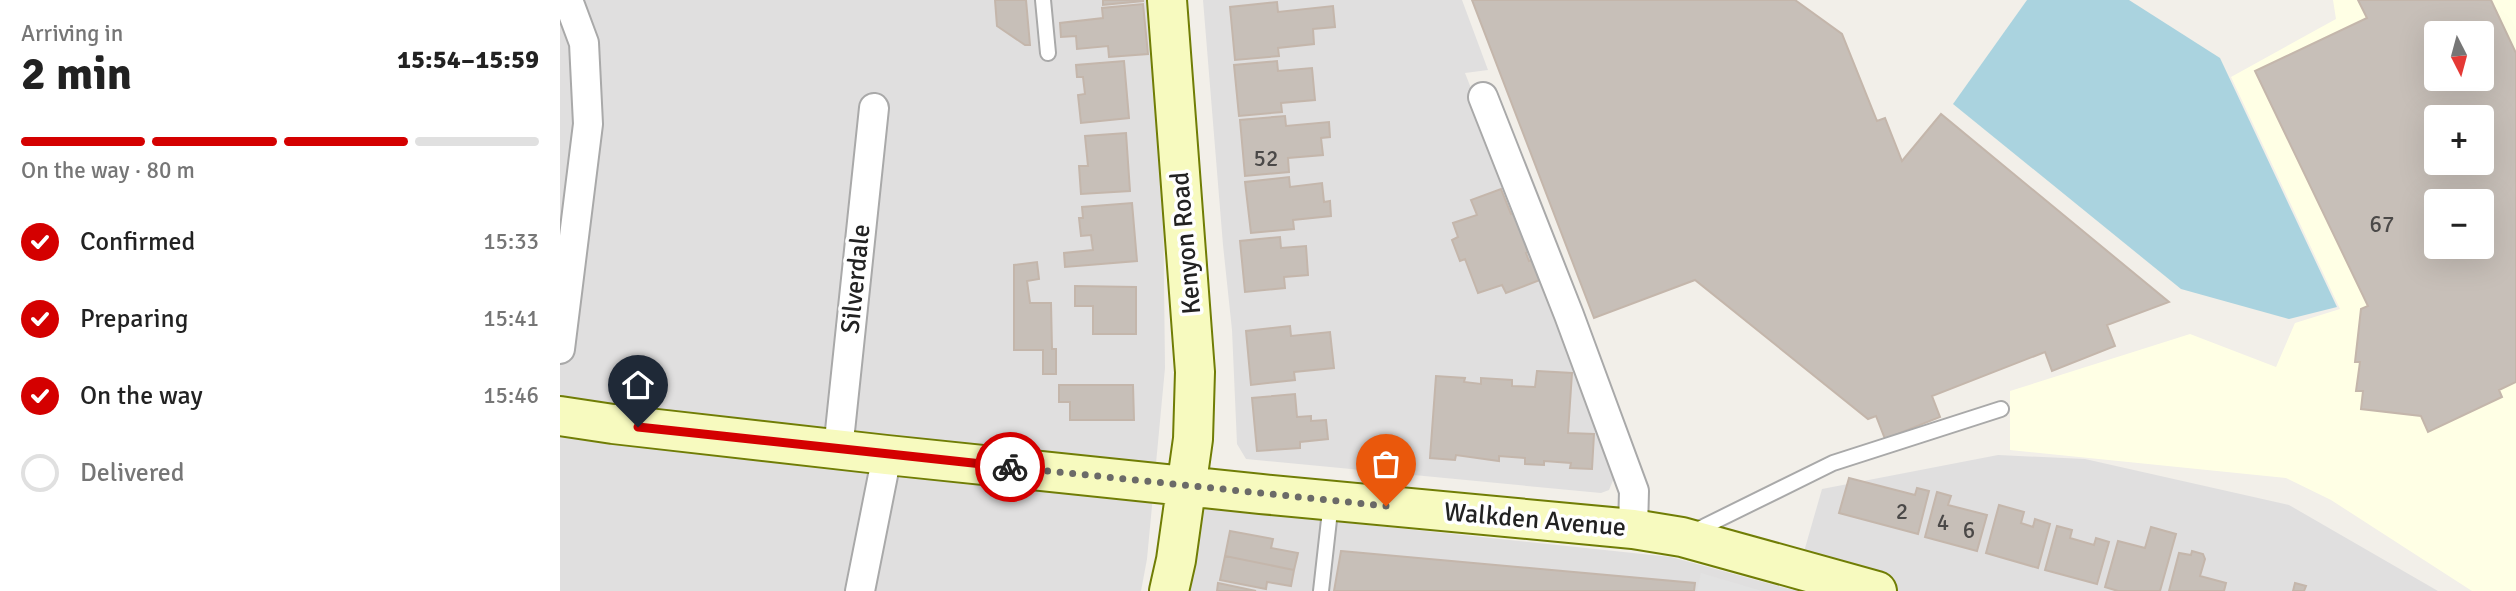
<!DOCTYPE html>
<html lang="en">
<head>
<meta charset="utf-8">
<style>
  :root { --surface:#fff; --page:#f2f2f2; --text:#222; --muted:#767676; --line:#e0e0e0; --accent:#d40000 }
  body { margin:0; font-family:Signika,sans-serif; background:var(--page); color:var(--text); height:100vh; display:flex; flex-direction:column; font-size:26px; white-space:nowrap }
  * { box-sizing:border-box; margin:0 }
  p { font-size:23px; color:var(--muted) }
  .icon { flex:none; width:38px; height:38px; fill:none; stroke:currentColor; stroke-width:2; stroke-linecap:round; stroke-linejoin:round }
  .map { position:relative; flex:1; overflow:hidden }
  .details { display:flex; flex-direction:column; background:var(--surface); width:560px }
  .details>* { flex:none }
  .needle { width:46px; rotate:174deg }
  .fabs { position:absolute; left:1864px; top:21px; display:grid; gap:14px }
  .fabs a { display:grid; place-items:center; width:70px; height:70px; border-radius:7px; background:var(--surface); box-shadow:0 7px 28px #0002; font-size:35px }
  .pin { position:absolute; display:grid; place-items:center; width:60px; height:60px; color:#fff; margin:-72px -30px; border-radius:50% 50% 50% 0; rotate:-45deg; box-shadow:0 0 7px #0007 }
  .pin .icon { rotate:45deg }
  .courier { position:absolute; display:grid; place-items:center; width:70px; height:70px; margin:-35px; border:5px solid #d40000; border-radius:50%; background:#fff; color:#222; box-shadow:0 2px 9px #0007 }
  .overview em { font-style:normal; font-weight:700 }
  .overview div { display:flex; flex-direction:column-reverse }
  .overview { display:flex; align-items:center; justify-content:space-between; height:119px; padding:0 21px }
  h1 { font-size:46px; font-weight:700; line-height:52px }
  .bar { display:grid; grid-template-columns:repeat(4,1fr); gap:10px 7px; align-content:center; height:84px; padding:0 21px }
  .bar i { height:9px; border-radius:5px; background:var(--line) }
  .bar .on { background:var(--accent) }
  .bar p { grid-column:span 4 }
  ol { padding:0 21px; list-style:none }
  li { display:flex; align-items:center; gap:21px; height:77px }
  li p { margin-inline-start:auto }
  li .icon { padding:7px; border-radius:50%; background:var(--accent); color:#fff; stroke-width:4 }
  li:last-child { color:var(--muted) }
  li i { width:38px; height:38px; border:4px solid var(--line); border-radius:50% }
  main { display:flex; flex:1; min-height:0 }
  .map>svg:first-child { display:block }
  .residential { fill:#e0dfdf }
  .education { fill:#ffffe5; fill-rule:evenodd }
  .parking { fill:#e2e2e2 }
  .water { fill:#aad3df }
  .building { fill:#c7bfb8; stroke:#c4b6ab; stroke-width:2; fill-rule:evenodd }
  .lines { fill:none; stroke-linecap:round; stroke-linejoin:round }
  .lane-casing { stroke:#a9a9a9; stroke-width:18 }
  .street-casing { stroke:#a9a9a9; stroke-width:32 }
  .secondary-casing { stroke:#707d05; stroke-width:42 }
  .lane { stroke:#fff; stroke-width:14 }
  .street { stroke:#fff; stroke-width:28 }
  .secondary { stroke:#f7fabf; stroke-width:38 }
  .done { stroke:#6b6a68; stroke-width:7; stroke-dasharray:0 12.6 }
  .route { stroke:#d40000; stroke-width:9 }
  .labels { text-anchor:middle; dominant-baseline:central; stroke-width:7; stroke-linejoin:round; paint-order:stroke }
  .number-label { font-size:23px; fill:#4b4948 }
  .street-label { font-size:26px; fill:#222; stroke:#fff }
</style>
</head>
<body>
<main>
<section class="details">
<div class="overview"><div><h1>2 min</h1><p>Arriving in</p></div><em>15:54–15:59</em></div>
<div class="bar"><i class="on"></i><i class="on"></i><i class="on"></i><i></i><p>On the way · 80 m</p></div>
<ol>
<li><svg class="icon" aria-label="check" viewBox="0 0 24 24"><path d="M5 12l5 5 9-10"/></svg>Confirmed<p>15:33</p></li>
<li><svg class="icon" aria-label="check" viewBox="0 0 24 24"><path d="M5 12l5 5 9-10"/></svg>Preparing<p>15:41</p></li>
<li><svg class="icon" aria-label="check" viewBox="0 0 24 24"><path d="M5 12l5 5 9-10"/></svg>On the way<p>15:46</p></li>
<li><i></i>Delivered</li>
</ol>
</section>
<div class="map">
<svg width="1956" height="591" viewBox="0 0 1956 591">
  <rect width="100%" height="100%" fill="#f2efe9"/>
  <path class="residential" d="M0 0H598L601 20 605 368 587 559 581 591H0Z
    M643 0H902L928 70 905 73 1014 349 1006 352 1054 478 1049 490 1041 493 686 459 677 444 672 330 663 245Z
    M1438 455 1525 459 1729 505 1878 591H625L639 507 1111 557 1233 590 1262 489Z"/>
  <path class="education" d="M1773 0H1956V591H1912L1771 500 1726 478 1450 450V391L1630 334 1716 367 1735 323 1780 309 1671 77 1776 19ZM1876 33H1922V79H1876ZM1876 117H1922V163H1876ZM1876 201H1922V247H1876Z"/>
  <path class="parking" d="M1141 573 1202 591H1137Z"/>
  <path class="water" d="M1467 0H1569L1660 58 1777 307 1729 319 1621 289 1393 104Z"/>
  <path class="building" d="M435 0H466L470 45H465L437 26Z
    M543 0H583V1L543 5Z
    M912 0H1235L1282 34 1317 121 1325 118 1342 161 1381 114 1609 302 1547 325 1555 346 1492 371 1485 352 1372 396 1380 417 1325 439 1316 416 1308 419 1135 280 1034 318Z
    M1798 0H1931L1956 53V382L1939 390 1942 397 1868 432 1861 416 1801 409 1803 391H1796L1800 362H1795L1801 309 1808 306 1695 71 1807 18ZM1876 33H1922V79H1876ZM1876 117H1922V163H1876ZM1876 201H1922V247H1876Z
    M717 2 718 12 773 6 775 27 753 29 754 44 718 48 719 56 675 60 670 7Z
    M583 4 588 54 549 57 548 46 517 49 516 36 501 37 500 23 543 18 542 8Z
    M564 61 569 118 521 123 518 95 525 94 523 77H517L516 65Z
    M717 61 718 71 752 68 755 100 721 103 722 112 679 116 674 65Z
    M725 116 726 126 769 122 770 137 761 138 763 155 728 158 729 172 685 176 680 120Z
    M566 133 570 191 521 194 519 166H528L525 136Z
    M729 177 730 187 762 183 764 202 770 201 771 216 733 220 734 229 691 233 685 182Z
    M941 189 951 214 956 212 971 251 966 253 969 261 972 260 980 280 946 293 942 285 918 293 905 259 900 261 892 240 898 237 893 223 917 215 911 200Z
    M572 203 577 261 505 267 504 253 533 250 531 235 521 236 519 218H523L522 207Z
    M720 237 721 248 746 246 748 275 724 277 725 288 685 292 680 241Z
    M477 262 479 279 467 281 470 303H491L492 349H496V374H483V350H454V265Z
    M515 286 576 287V334H533V306H515Z
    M730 326 731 336 770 332 774 368 734 372 735 380 691 385 686 331Z
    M977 371 1012 373 1008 433 1034 434 1032 469 1010 468 1011 463 984 461V465L965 464V458L939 456V461L896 455 895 460 870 458 876 376 905 378 904 382 921 384V378L952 380V386L975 387Z
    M499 385H573L574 420H510V402H499Z
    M735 394 737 417 751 416V421L766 420 768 439 740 442V448L697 451 692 398Z
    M1289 478 1355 495 1357 488 1369 491 1358 534 1279 513Z
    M1377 492 1391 496 1388 505 1427 515 1417 551 1365 537Z
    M1439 505 1464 512 1461 523 1473 527 1475 519 1490 524 1478 568 1426 553Z
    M1497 526 1512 530 1510 538 1534 545 1536 538 1549 542 1537 584 1485 570Z
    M1591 527 1616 534 1600 591H1558L1545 587 1558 541 1585 548Z
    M670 531 713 539 711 548 738 553 734 570 665 556Z
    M781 551 1135 583 1134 591H774Z
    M1632 551 1643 554 1645 559 1640 576 1666 583 1664 591H1609L1619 553 1631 555Z
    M665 556 734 570 731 586 707 582 706 589 660 580Z
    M658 583 696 591H657Z
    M1735 583 1746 586 1744 591H1733Z"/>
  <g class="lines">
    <defs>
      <path id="lane" d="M483 0 488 53
        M1131 533 1273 463 1441 409
        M761 591 771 502"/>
      <path id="street" d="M923 97 1009 315 1074 491 1073 529
        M0 349 28 124 24 43 8 0
        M278 450 314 108
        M300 591 327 455"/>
      <path id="secondary" d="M607 0 635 372 633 439 616 560 609 591
        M0 416 53 424 327 455 701 494 1073 529 1122 537 1317 591"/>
    </defs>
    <use href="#lane" class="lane-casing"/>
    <use href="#street" class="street-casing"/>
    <use href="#secondary" class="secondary-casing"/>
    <use href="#lane" class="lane"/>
    <use href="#street" class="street"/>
    <use href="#secondary" class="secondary"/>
  </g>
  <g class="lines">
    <path class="done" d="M450 467 826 506"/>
    <path class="route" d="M78 427 450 467"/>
  </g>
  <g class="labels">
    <g class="number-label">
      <text x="706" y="158">52</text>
      <text x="1822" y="224">67</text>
      <text x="1342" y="511">2</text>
      <text x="1383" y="522">4</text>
      <text x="1409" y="530">6</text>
    </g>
    <g class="street-label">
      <text transform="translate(626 243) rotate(-95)">Kenyon Road</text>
      <text transform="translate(296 279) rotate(-84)">Silverdale</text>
      <text transform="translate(975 520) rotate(5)">Walkden Avenue</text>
    </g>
  </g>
</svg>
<div class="fabs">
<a><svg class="needle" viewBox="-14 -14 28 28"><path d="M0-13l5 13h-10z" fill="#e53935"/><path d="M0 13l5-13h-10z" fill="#767676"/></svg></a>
<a>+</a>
<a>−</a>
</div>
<div class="pin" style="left:826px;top:506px;background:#ea580c"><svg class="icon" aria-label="bag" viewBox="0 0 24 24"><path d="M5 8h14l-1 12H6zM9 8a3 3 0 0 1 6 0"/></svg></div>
<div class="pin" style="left:78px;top:427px;background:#1f2937"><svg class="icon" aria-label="home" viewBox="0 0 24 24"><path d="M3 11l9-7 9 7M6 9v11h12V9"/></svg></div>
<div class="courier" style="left:450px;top:467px"><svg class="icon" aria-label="bike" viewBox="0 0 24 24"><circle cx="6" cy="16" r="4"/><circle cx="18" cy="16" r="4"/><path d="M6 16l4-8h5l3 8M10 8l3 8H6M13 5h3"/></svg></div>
</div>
</main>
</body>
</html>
